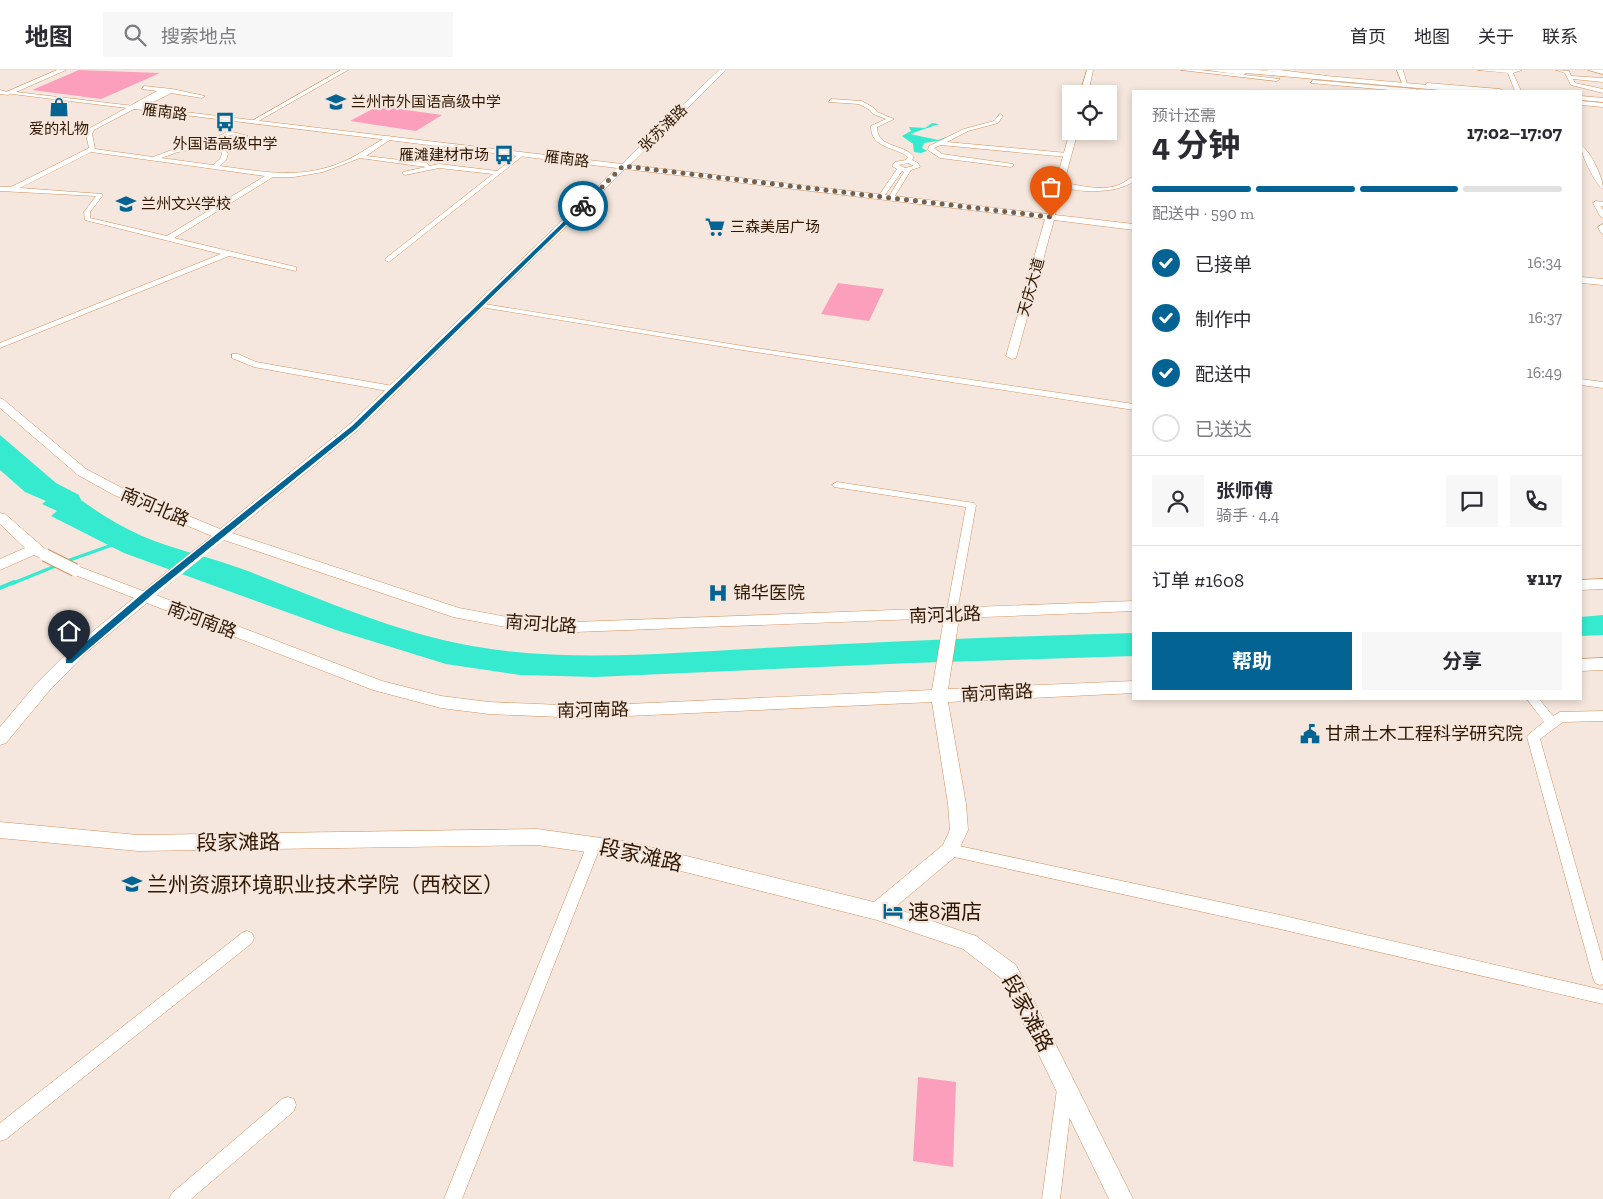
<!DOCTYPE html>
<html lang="zh">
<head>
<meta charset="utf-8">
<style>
  :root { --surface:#fff; --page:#f7f7f7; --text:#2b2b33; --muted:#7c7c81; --line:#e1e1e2; --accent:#036494 }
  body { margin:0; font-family:"Zilla Slab","Noto Sans SC",serif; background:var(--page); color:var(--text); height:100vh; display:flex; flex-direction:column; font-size:19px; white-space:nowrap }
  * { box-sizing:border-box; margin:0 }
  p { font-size:16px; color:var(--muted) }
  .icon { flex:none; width:28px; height:28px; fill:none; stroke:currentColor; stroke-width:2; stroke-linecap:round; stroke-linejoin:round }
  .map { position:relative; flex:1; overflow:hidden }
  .drawer { position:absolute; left:1132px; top:20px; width:450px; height:610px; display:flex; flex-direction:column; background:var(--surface); border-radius:0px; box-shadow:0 2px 8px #0003 }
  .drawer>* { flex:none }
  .tools { position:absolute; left:1062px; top:15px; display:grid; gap:10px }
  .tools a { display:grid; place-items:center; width:55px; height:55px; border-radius:0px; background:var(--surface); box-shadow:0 2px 8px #0003; font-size:25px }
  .pin { position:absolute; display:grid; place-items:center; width:42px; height:42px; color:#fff; margin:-51px -21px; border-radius:50% 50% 50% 0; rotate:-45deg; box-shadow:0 0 5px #0007 }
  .pin .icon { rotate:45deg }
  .courier { position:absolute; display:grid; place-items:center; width:50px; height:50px; margin:-25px; border:4px solid #036494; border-radius:50%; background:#fff; color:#222; box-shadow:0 1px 6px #0007 }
  .overview em { font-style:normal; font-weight:700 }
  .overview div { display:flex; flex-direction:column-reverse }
  .overview { display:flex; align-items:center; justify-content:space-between; height:85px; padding:0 20px }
  h1 { font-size:32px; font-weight:700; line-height:38px }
  .bar { display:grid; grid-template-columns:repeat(4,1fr); gap:8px 5px; align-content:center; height:60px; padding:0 20px }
  .bar i { height:6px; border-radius:4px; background:var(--line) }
  .bar .current { background:var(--accent) }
  .bar p { grid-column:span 4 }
  .line { display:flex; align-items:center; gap:12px; padding:0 20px; border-top:1px solid var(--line) }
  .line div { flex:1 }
  .round { display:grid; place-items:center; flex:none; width:52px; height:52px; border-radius:0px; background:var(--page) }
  ol { padding:0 20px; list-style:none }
  li { display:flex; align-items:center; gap:15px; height:55px }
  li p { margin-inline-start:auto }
  li .icon { padding:5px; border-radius:50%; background:var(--accent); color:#fff; stroke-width:4 }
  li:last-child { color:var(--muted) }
  li i { width:28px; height:28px; border:2px solid var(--line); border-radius:50% }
  .action { display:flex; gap:10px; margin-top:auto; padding:10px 20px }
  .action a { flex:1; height:58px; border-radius:0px; background:var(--accent); color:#fff; font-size:20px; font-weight:700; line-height:58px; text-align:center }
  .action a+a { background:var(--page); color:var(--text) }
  header { display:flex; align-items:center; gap:30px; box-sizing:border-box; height:70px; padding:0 25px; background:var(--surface); border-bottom:1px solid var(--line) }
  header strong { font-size:24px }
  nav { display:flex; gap:28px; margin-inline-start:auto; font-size:18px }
  .search { width:350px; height:45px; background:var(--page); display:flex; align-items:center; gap:12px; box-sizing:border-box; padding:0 18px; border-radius:0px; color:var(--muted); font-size:19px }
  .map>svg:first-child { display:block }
  .green { fill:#fc9fbd }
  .water { fill:#35eace }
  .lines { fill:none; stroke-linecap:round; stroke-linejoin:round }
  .stream-far1 { stroke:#35eace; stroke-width:3 }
  .stream { stroke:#35eace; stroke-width:4 }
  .street-casing { stroke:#d2915b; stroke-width:1 }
  .secondary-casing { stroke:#d2915b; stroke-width:1 }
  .street { fill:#fff; fill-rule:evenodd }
  .secondary { fill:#fff; fill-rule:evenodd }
  .secondary-bridge-casing { stroke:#d2915b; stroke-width:14; stroke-linecap:butt }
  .secondary-bridge { stroke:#fff; stroke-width:12 }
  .route { fill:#036494 }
  .done { stroke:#76604f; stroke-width:5; stroke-dasharray:0 9 }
  .labels { text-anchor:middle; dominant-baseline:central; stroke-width:4.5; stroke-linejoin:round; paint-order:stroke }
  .far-poi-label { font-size:15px; fill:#311803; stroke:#f5e7dd; text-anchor:start }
  .far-street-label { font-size:15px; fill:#311803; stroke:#f5e7dd }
  .street-label { font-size:18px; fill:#311803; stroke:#f5e7dd }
  .poi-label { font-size:18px; fill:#311803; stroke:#f5e7dd; text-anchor:start }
  .near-street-label { font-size:21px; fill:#311803; stroke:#f5e7dd }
  .near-poi-label { font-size:21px; fill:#311803; stroke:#f5e7dd; text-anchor:start }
</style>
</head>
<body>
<header>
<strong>地图</strong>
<div class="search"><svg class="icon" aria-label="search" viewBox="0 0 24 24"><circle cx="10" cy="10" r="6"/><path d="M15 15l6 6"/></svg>搜索地点</div>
<nav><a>首页</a><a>地图</a><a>关于</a><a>联系</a></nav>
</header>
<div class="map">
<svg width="1603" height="1129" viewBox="0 0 1603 1129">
  <rect width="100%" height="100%" fill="#f5e7dd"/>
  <path class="green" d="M79 0 160 3 101 29 32 20Z
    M378 36 442 45 416 61 350 51Z
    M838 213 884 219 869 251 821 244Z
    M918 1007 956 1012 953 1097 913 1091Z"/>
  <path class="water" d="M932 53 939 54 910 64 938 70 957 63 943 70 924 73 922 78 927 81 921 83 914 82 913 74 902 66 911 61 909 57 925 58Z
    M0 365 56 413 79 425 81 430C100 444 120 456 142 466 175 480 211 487 245 500 319 528 394 562 472 576 568 593 667 583 764 578 888 572 1011 566 1134 563V586L912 593 595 607 520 605 446 594 336 560 124 483 51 446 57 441 42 434 46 431 25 422 0 400Z
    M1603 545V565L1581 566V547Z"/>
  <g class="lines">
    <path class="stream-far1" d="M67 491 112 475
      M11 514 58 495"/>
    <path class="stream" d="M0 518 14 512"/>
    <defs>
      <path id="street" d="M341 0H348L255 53 250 52Z
        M1181 0H1200L1280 9 1277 11Z
        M1262 0H1280L1327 6 1324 8Z
        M1397 0H1403L1407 14 1402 13Z
        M1478 0H1522L1513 3 1521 21H1515L1508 3Z
        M1556 0 1569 1 1571 6 1603 8V12L1573 9 1575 13 1603 19V23L1571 15 1565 3Z
        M1588 0H1603V4Z
        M1313 10 1416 19 1419 21H1400L1311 13Z
        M1427 13 1500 19 1503 21H1483L1425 16Z
        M144 16 172 19 205 26 202 28 171 23 148 35 134 39 94 60 92 64 95 79 153 87 177 78 203 74 229 61 248 66 224 79 228 84 226 90 220 96C265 102 302 110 345 91 361 84 374 73 389 66L392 68 391 69 366 86 427 93 429 96 439 94 497 101 520 83 525 84 389 192 385 190 386 188 493 104 439 98 405 105 402 103 403 102 426 97 360 88 323 102 294 107H273L174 168 296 197V201L229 186 0 278V273L221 184 85 150 84 142 96 126 0 121V117H11L89 78 86 64 90 58 157 21 142 19ZM230 65 239 67 219 77 222 84 220 89 213 95 161 88 178 82 207 77ZM91 82 265 106 167 166 90 148V142L103 125 102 124 20 118Z
        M0 20 11 23 8 25 0 24Z
        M1581 26 1603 28V32L1581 30Z
        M831 29 862 31 874 38 877 42 894 49 877 57C877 79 904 73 914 87L912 90 918 93 920 97 911 100 893 129 888 128 904 102 902 101 883 128 878 127 897 99 892 96 895 92 906 90 908 87C894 76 871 79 871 56L886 49 873 44 870 40 859 34 829 32ZM908 93 914 96 905 98 899 95Z
        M1000 44 1003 46 998 53 968 61 947 72 1067 83 1070 85 1067 87 941 75 934 78 942 84 1013 94V96L1011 97 940 88 928 80 929 76 964 59 994 51Z
        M1581 75C1591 82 1603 107 1603 119 1595 114 1581 85 1581 75Z
        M1134 106V111C1118 124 1073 124 1057 114L1060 112C1078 115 1098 121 1116 116 1123 114 1128 109 1134 106Z
        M1596 131 1603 132V136H1601L1603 140V148L1600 146 1593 133Z
        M1603 154V164L1601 163 1598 157Z
        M478 233 749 277 1134 334V340L749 281 481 237 477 235Z
        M232 284H238L256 292 393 316 397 319 393 322 254 297 232 288Z
        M1581 309 1603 312V318L1581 315Z
        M837 412 974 433 976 435 956 548H948L946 545 966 437 834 417 832 415Z
        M1527 629H1539L1553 646 1560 642 1603 641V651L1563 652 1540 669 1603 892V914L1600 915 1595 913 1593 908 1527 667 1529 664 1544 652Z
        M594 769 599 771 601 775 462 1129H444L587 775 589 771Z
        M950 774 1280 845 1603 920V934L1280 859 950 786 945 784 943 780 945 776Z
        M247 861 252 863 254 868 252 873 6 1069 0 1071V1053L242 863Z
        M1065 1011 1071 1013 1073 1019 1060 1129H1042L1057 1019 1059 1013Z
        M288 1027 294 1029 296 1035 294 1041 191 1129H169L172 1123 282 1029Z"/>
      <path id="secondary" d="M57 0H66L16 22 622 94 719 0H726L630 95 1047 144 1070 61H1078L1055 145 1134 154V160L1054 150 1016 288 1012 289 1006 286 1045 149 625 99 358 360 232 463 459 538 512 548 575 552 1134 531V541L959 548 948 619 1134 611V623L948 632 966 734 968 760 956 786 894 838 976 866 1016 895 1133 1129H1109L1002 909 963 879 877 850 629 788 537 775 138 781 0 768V752L138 765 537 759 629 772 874 832 943 775 950 760 948 734 932 632 585 648 489 644 441 638 373 620 147 533 87 582 49 621 6 673 0 675V657L37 613 77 574 134 528 70 503 68 500 70 497H80L143 521 212 466 114 425 78 405 0 338V328L4 330 86 399 124 419 220 459 350 354 617 98 4 23ZM224 470 453 547 512 558 575 562 944 548 932 620 585 636 489 632 441 626 382 611 156 525Z
        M1087 0H1093L1088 24H1080Z
        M1207 0H1258L1473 19 1477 21H1451L1246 3 1243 5Z
        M1581 31 1603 33V37L1581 35Z
        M1581 207 1603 209V215L1581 213Z
        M0 443 5 444 52 485 50 488 45 490 34 485 0 500V489L25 478 0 454Z
        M1603 509V519L1581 520V510Z
        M1603 588V600L1581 601V589Z"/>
    </defs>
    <use href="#street" class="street-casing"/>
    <use href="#secondary" class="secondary-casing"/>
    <use href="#street" class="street"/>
    <use href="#secondary" class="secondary"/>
    <defs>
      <path id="secondary-bridge" d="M45 485 75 500"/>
    </defs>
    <use href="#secondary-bridge" class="secondary-bridge-casing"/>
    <use href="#secondary-bridge" class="secondary-bridge"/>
  </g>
  <path class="route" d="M581 135 585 136 356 359 154 523 72 593H66V589L148 519 352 356Z"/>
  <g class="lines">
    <path class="done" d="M583 136 623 96 1051 147"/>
  </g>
  <defs>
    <symbol id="university-bare" viewBox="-9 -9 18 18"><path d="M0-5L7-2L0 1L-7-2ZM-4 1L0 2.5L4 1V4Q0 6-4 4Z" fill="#036494" stroke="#f5e7dd" stroke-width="2.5" paint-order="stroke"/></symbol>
    <symbol id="shop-bare" viewBox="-9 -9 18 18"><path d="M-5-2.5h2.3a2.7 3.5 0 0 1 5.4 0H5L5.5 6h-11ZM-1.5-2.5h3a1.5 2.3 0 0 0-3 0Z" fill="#036494" stroke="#f5e7dd" stroke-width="2.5" paint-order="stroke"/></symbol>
    <symbol id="bus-bare" viewBox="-9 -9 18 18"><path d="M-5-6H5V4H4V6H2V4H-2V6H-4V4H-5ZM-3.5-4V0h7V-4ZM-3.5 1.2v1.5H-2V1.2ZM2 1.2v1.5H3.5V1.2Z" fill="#036494" stroke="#f5e7dd" stroke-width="2.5" paint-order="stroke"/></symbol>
    <symbol id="school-bare" viewBox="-9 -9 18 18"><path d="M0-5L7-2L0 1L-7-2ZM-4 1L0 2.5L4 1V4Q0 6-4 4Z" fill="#036494" stroke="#f5e7dd" stroke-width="2.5" paint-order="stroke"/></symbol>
    <symbol id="supermarket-bare" viewBox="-9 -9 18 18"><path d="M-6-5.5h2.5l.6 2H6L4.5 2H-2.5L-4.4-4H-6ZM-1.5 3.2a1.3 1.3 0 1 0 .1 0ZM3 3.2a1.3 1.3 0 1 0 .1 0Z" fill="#036494" stroke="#f5e7dd" stroke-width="2.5" paint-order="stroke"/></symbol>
    <symbol id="hospital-bare" viewBox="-9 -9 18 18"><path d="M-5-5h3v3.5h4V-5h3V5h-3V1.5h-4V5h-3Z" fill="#036494" stroke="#f5e7dd" stroke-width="2.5" paint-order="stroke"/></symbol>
    <symbol id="civic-bare" viewBox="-9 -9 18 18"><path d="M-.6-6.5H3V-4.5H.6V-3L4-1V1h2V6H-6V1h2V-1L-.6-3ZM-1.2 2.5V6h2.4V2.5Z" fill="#036494" stroke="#f5e7dd" stroke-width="2.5" paint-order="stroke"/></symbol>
    <symbol id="hotel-bare" viewBox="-9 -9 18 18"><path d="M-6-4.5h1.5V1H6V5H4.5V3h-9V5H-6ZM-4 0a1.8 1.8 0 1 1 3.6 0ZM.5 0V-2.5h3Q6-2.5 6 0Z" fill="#036494" stroke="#f5e7dd" stroke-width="2.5" paint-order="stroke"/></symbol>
  </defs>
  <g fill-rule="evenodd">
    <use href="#university-bare" x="322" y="18" width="28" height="28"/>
    <use href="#shop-bare" x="45" y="23" width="28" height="28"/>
    <use href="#bus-bare" x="211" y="38" width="28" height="28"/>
    <use href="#bus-bare" x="490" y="71" width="28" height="28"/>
    <use href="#school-bare" x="112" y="120" width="28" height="28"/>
    <use href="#supermarket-bare" x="701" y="143" width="28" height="28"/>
    <use href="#hospital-bare" x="704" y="509" width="28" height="28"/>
    <use href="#civic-bare" x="1296" y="650" width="28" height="28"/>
    <use href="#university-bare" x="118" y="800" width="28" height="28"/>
    <use href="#hotel-bare" x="879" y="827" width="28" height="28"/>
  </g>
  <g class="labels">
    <g class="far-poi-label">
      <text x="351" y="32">兰州市外国语高级中学</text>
      <text x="59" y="59" text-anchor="middle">爱的礼物</text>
      <text x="225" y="74" text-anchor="middle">外国语高级中学</text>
      <text x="489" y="85" text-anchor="end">雁滩建材市场</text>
      <text x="141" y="134">兰州文兴学校</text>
      <text x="730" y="157">三森美居广场</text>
    </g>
    <g class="far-street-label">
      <text transform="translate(165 42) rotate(7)">雁南路</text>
      <text transform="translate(663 58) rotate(-44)">张苏滩路</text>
      <text transform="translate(567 89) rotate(7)">雁南路</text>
      <text transform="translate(1031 217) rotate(-74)">天庆大道</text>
    </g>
    <g class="street-label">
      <text transform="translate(155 437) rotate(23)">南河北路</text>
      <text transform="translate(945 545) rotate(-2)">南河北路</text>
      <text transform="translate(202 550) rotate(21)">南河南路</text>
      <text transform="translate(541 554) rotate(4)">南河北路</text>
      <text transform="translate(997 623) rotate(-3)">南河南路</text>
      <text transform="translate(593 640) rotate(-1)">南河南路</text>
    </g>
    <g class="poi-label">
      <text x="733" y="523">锦华医院</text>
      <text x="1325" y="664">甘肃土木工程科学研究院</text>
    </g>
    <g class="near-street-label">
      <text transform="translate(238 772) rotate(-1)">段家滩路</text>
      <text transform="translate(641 785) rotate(12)">段家滩路</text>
      <text transform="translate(1028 943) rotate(62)">段家滩路</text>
    </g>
    <g class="near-poi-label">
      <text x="147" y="814">兰州资源环境职业技术学院（西校区）</text>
      <text x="908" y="841">速8酒店</text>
    </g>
  </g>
</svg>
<div class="tools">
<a><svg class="icon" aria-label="locate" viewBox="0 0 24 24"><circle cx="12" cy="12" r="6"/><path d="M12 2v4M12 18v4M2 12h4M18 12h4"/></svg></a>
</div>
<div class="pin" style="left:1051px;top:147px;background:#ea580c"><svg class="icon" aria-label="bag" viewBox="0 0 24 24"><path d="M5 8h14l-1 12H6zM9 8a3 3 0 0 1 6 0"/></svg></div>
<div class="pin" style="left:69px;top:591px;background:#1f2937"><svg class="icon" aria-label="home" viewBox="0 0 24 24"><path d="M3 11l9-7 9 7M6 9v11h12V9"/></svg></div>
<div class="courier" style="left:583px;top:136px"><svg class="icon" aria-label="bike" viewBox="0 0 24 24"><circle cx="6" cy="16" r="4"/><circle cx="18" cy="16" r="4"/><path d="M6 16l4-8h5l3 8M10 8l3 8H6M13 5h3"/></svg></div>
<section class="drawer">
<div class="overview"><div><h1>4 分钟</h1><p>预计还需</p></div><em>17:02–17:07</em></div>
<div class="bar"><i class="current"></i><i class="current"></i><i class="current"></i><i></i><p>配送中 · 590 m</p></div>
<ol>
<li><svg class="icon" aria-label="check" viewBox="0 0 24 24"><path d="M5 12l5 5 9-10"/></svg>已接单<p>16:34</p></li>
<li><svg class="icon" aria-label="check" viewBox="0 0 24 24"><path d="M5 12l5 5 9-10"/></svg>制作中<p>16:37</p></li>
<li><svg class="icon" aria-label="check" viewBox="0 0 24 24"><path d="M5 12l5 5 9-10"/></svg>配送中<p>16:49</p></li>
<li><i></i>已送达</li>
</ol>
<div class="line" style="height:90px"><a class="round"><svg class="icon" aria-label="person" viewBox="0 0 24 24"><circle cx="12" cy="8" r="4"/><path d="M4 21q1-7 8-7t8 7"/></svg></a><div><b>张师傅</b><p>骑手 · 4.4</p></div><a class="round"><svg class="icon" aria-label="chat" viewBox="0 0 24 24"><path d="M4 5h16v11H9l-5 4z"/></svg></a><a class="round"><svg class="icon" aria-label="phone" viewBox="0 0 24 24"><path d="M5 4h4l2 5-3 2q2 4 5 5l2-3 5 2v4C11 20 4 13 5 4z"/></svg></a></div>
<div class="line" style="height:65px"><div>订单 #1608</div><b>¥117</b></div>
<div class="action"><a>帮助</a><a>分享</a></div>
</section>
</div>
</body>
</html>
